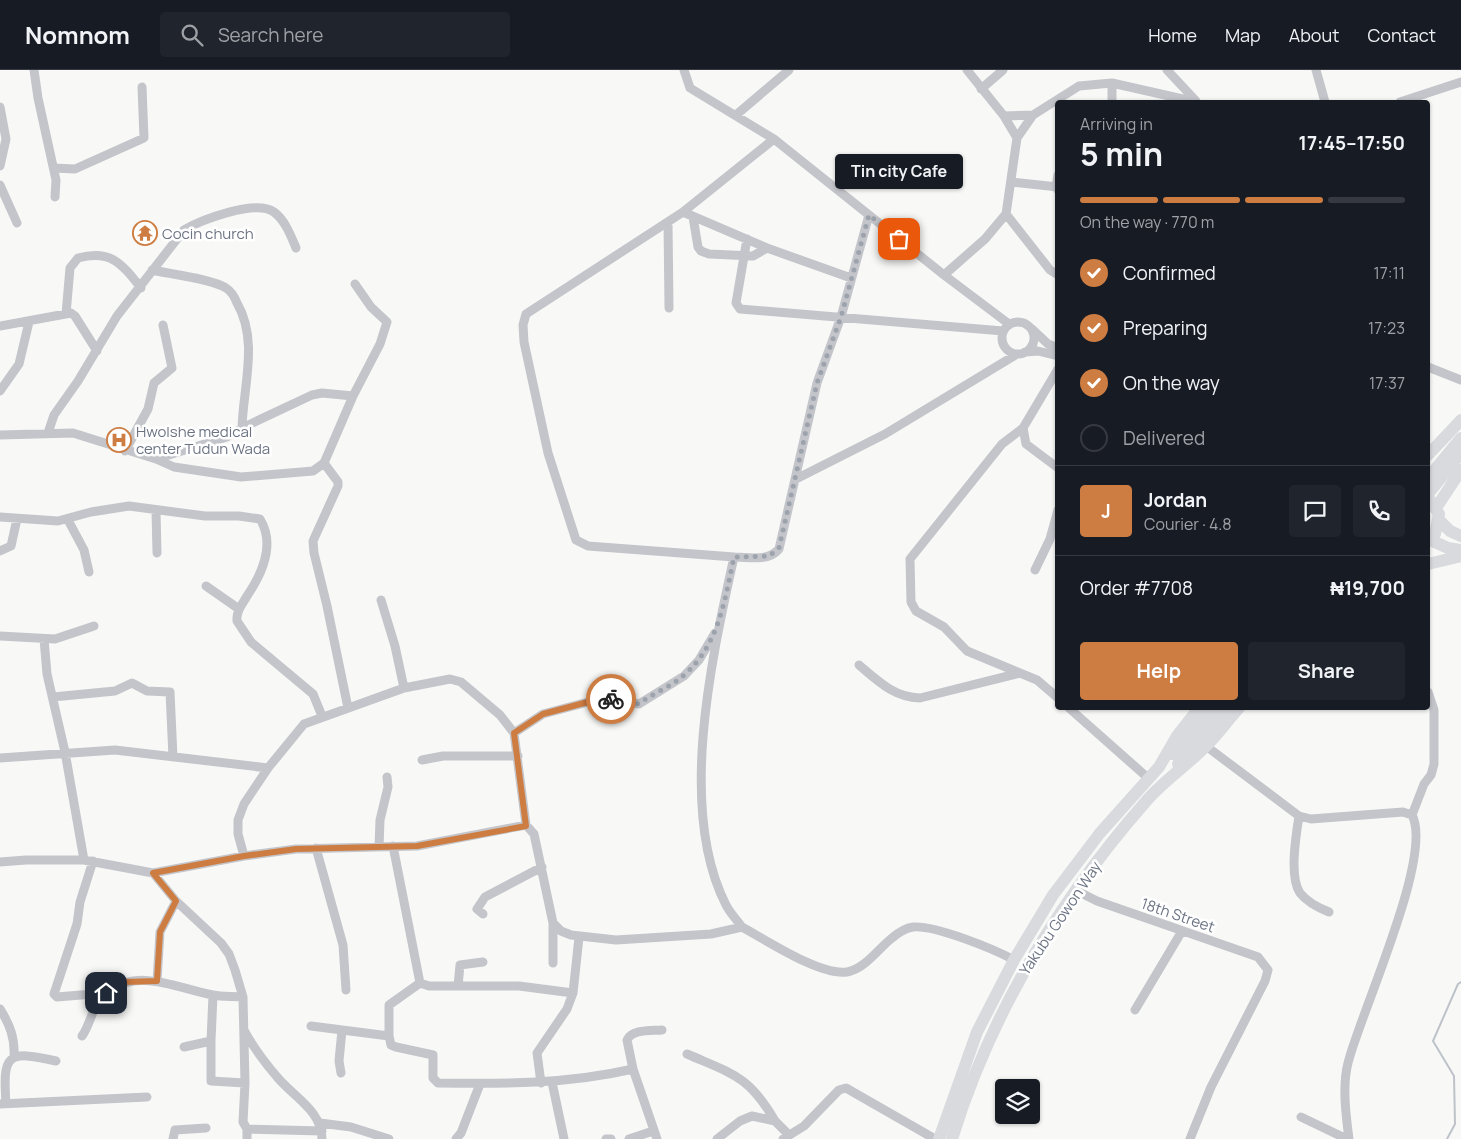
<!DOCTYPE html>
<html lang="en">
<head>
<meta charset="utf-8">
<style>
  :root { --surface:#171b24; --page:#20242c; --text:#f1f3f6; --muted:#9ea1a6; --line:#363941; --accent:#ce7d42 }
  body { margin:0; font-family:Manrope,sans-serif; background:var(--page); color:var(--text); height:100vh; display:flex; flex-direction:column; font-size:19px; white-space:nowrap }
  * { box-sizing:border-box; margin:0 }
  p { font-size:16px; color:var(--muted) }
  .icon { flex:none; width:28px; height:28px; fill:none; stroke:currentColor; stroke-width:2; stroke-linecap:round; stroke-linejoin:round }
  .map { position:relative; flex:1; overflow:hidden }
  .details { position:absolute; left:1055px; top:30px; width:375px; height:610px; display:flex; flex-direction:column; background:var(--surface); border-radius:5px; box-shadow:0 1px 4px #0004 }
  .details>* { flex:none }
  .tools { position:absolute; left:995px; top:1009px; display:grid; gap:10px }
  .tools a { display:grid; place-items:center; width:45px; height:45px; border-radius:5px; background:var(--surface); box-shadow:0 1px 4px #0004; font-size:25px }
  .pin { position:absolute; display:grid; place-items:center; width:42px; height:42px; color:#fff; margin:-21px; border-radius:10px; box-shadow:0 2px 8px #0006 }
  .courier { position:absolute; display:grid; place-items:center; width:50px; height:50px; margin:-25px; border:4px solid #ce7d42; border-radius:50%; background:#fff; color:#222; box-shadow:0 1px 6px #0007 }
  .bubble { position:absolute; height:35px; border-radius:5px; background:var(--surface); box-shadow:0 1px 4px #0004; font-size:16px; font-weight:700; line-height:35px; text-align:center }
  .head em { font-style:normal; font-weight:700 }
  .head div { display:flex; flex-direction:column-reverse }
  .head { display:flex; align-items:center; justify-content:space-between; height:85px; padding:0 25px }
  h1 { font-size:32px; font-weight:700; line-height:38px }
  .bar { display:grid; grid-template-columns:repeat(4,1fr); gap:8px 5px; align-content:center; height:60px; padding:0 25px }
  .bar i { height:6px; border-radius:4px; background:var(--line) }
  .bar .on { background:var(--accent) }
  .bar p { grid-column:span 4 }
  .line { display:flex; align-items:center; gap:12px; padding:0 25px; border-top:1px solid var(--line) }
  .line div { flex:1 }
  .round { display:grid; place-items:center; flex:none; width:52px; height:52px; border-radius:5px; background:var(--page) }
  ol { padding:0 25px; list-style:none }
  li { display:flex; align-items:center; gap:15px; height:55px }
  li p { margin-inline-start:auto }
  li .icon { padding:5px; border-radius:50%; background:var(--accent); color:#fff; stroke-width:4 }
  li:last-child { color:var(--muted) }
  li i { width:28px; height:28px; border:2px solid var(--line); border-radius:50% }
  .button { display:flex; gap:10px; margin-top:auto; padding:10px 25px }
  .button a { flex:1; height:58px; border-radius:5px; background:var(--accent); color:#fff; font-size:20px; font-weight:700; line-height:58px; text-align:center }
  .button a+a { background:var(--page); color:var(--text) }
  header { display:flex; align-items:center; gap:30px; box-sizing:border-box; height:70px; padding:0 25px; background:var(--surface); border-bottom:1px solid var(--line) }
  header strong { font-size:24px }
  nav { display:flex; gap:28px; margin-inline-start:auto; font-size:18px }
  .search { width:350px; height:45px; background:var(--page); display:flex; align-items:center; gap:12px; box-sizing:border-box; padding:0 18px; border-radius:5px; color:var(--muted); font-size:19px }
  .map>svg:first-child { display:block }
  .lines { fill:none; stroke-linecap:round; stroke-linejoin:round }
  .stream { stroke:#bdc3c9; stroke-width:2 }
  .minor { stroke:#c3c5ca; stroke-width:9 }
  .highway { stroke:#d9dade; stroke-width:12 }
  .done { stroke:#9da3ac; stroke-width:5; stroke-dasharray:0 9 }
  .route { stroke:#ce7d42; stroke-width:6 }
  .labels { text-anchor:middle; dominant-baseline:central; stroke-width:5; stroke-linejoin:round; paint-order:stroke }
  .poi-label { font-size:15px; fill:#6c7484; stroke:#fff; text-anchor:start }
  .street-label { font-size:15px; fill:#6c7484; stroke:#fff }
</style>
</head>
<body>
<header>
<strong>Nomnom</strong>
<div class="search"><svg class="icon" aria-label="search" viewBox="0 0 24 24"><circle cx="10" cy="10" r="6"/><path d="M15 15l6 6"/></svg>Search here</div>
<nav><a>Home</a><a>Map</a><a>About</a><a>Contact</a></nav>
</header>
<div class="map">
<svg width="1461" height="1069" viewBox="0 0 1461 1069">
  <rect width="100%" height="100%" fill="#f8f9f7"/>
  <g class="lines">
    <path class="stream" d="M1447 1069 1455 1054 1454 1006 1433 971 1458 914 1461 912"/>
    <path class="minor" d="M34 0 38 28 56 110 55 127
      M684 0 690 18 774 69 944 205 1009 254
      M967 0 1004 46 1017 68
      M1167 0 1196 31
      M1316 0 1325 32
      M1112 13V32
      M981 19 1003 0
      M1400 32 1461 12
      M0 37 6 69 0 96
      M736 45 789 0
      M1004 46 1033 45
      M774 69 683 142 526 244 523 255 524 272 548 383 576 470 588 476 734 487C749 487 768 492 779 479L817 313 841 247 869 145
      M54 98 75 99 144 68 142 17
      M1058 105 1056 117 1058 120
      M1011 112 1058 117
      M0 115 17 153
      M683 142 767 178 851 208
      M693 147 698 177 701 181 709 184 753 186 767 178
      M668 152 669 238
      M747 169 736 233 740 239 1003 261
      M152 200C170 204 213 209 226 218 231 221 235 228 237 233 259 271 243 317 242 358
      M944 205 985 169 1006 144
      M1058 205 1050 200 1006 144 1017 68 1033 45 1079 16 1112 13 1196 32
      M66 244 70 198 78 188C111 179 122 194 141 218
      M1002 268a16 16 0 1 1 32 0a16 16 0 1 1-32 0Z
      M0 256 71 243 75 246 97 281
      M1032 259 1048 274 1058 278
      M1025 282 1038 281 1058 286
      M1428 297 1461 310
      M1058 299 1023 358 1026 374 1058 398
      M0 321 19 294 29 252
      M1023 358 1002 374 910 489 911 532 916 541 944 557 967 581 1037 610 1058 628
      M48 363 54 345 78 311 117 246 184 160C201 150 255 129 274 142 285 150 291 166 296 178
      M0 365 73 363 156 389 227 367 242 358 312 325 322 323 353 326 380 274 387 252 371 237 355 214
      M125 381 148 339 154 313 172 298 163 255
      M156 389 174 397 241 407 313 401 324 393 353 326
      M324 393 338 412V416L313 471 314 483 327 536 348 638
      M796 409 885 364 1017 284
      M156 441 157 483
      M0 447 58 451 91 442 129 436 205 446H239L260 449C276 475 262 504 247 526 242 535 236 541 237 551L251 572 313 624 322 646
      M68 450 84 480 89 502
      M0 481 11 476 17 449
      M734 487C712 587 677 739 726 835 730 843 737 850 742 857
      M1035 500 1050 469 1058 440
      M206 516 239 539
      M381 530 395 576 404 618
      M0 566 55 569 94 556
      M44 569 47 604 65 682 84 790
      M859 595C879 612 894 627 920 628L1020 603
      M53 627 115 621 132 613 147 621 170 622 173 687
      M1069 638 1148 708
      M514 663 543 644 588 632 609 628 639 634 684 606 699 590 715 563
      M1206 676 1299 746 1311 749 1403 742 1412 745C1434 786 1360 944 1348 993 1342 1016 1346 1046 1349 1069
      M0 688 115 680 268 698
      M422 690 443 686H518
      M1412 745 1424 714 1431 705 1434 694V640L1428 622
      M1299 746C1296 765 1289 807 1300 823 1307 832 1319 838 1329 842
      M393 776 420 913
      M379 777 380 750 388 717 387 707
      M316 778 343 875 346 920
      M244 786 238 764V750L244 734 268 698 304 654 404 618 450 609 461 612 500 645 514 663 526 755
      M93 791 80 832 77 854 54 924 57 927 105 923
      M0 792 26 790H84L153 803 244 786 296 779 417 776 526 755 534 764 553 853 561 861 571 865 616 870 711 864 742 857C766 870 820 906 847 902 865 899 879 878 892 868 898 863 906 858 913 857 935 855 994 879 1014 890
      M153 803 176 831 221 873 229 884 235 900 243 927 245 1013 243 1052 247 1059V1069
      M1075 820 1097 831 1258 887 1268 900 1265 911 1211 1017 1190 1069
      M483 844 477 839 485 827 542 797
      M553 853V893
      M157 911 160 862 176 831
      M420 913 429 916H519L573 923
      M458 916 460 895 483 892
      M0 939C10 955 15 968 14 987
      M1135 940 1182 861
      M311 956 389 966 391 975 396 977 433 985V1008L438 1013C504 1014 568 1014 633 999L657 1069
      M244 960C253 977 265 993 278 1008 294 1027 322 1041 322 1069
      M82 966C91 954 93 932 106 923 139 897 176 918 213 925 222 927 233 926 243 927
      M389 966V935L420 913
      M211 971 213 925
      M184 977 211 971V1011L245 1013
      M687 984C733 1004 749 1006 775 1051
      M633 999 627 970C632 959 651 961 662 960
      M341 1003 339 991 342 960
      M552 1012 564 1069
      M541 1013 537 983 567 939 573 923 579 867
      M0 1034 147 1027
      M6 1034C3 986 5 979 56 991
      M1301 1047 1347 1069
      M320 1053 351 1057 389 1069
      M247 1059 322 1061
      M173 1069 175 1060 206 1058
      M456 1069 461 1063 480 1014
      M606 1069H611
      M629 1069 653 1061
      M717 1069 740 1051 752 1046 775 1051 789 1065
      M783 1069 804 1056 839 1020 846 1018 935 1069"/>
    <path class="highway" d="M1428 385 1461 350
      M1428 408 1461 368
      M1428 424 1461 383
      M1428 427 1439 444 1435 464 1428 468
      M1436 438 1461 400
      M1439 450 1450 461 1461 466
      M1428 469 1448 478 1461 480
      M1428 494 1461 486
      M1172 684 1214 638
      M1178 694 1228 638
      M939 1069 977 962 1014 890 1053 825 1100 763 1159 697 1177 666 1199 638
      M952 1069C991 942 1060 829 1148 729 1165 710 1186 696 1204 678 1217 666 1227 651 1239 638"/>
  </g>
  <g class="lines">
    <path class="done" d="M611 629 639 634C653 623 671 617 684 605 719 575 725 529 734 487L769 486 779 478 817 313 841 247 869 145 899 169"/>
    <path class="route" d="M106 923 124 912 157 911 160 862 176 831 153 803 244 786 296 779 417 776 526 756 514 663 543 644 588 632 611 629"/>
  </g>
  <defs>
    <symbol id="temple-ring" viewBox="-11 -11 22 22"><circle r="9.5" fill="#fff" stroke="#ce7d42" stroke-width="1.5"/><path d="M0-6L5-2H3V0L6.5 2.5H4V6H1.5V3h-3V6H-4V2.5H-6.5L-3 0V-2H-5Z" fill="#ce7d42"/></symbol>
    <symbol id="hospital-ring" viewBox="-11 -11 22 22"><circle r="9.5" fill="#fff" stroke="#ce7d42" stroke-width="1.5"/><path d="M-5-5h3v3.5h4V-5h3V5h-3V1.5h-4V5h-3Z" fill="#ce7d42"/></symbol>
  </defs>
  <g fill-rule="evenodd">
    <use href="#temple-ring" x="131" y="149" width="28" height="28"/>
    <use href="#hospital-ring" x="105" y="356" width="28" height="28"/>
  </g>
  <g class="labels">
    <g class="poi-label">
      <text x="162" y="163">Cocin church</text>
      <text x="136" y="361">Hwolshe medical<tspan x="136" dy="17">center Tudun Wada</tspan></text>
    </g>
    <g class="street-label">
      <text transform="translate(1178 845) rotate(19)">18th Street</text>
      <text transform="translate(1060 848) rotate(-56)">Yakubu Gowon Way</text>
    </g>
  </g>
</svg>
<div class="tools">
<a><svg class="icon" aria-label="layers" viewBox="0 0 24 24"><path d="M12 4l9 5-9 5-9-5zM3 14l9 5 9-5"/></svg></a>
</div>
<div class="pin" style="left:899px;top:169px;background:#ea580c"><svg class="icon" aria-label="bag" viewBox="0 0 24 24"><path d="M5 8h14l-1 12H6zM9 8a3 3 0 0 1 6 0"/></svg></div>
<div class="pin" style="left:106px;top:923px;background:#1f2937"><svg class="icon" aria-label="home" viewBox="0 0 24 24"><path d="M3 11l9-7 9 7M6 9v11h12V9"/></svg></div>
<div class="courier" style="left:611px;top:629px"><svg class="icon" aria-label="bike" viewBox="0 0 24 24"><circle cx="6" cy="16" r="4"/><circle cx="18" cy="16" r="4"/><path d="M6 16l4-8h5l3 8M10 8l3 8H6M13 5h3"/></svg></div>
<div class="bubble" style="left:835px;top:84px;width:128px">Tin city Cafe</div>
<section class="details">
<div class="head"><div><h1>5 min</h1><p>Arriving in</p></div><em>17:45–17:50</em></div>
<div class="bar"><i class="on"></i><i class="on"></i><i class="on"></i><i></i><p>On the way · 770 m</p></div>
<ol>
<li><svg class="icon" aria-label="check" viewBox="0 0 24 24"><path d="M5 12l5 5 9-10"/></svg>Confirmed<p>17:11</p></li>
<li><svg class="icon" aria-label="check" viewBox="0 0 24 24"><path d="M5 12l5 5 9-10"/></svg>Preparing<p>17:23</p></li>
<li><svg class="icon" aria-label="check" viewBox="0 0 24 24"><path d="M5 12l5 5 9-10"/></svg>On the way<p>17:37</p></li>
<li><i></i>Delivered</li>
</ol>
<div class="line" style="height:90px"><b class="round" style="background:var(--accent);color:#fff">J</b><div><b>Jordan</b><p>Courier · 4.8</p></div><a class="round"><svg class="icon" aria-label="chat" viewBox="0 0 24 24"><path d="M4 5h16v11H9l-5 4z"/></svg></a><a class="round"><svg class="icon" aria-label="phone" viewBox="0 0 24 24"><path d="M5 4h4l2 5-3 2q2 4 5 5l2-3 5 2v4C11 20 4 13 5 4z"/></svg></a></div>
<div class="line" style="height:65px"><div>Order #7708</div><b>₦19,700</b></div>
<div class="button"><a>Help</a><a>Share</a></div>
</section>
</div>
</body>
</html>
